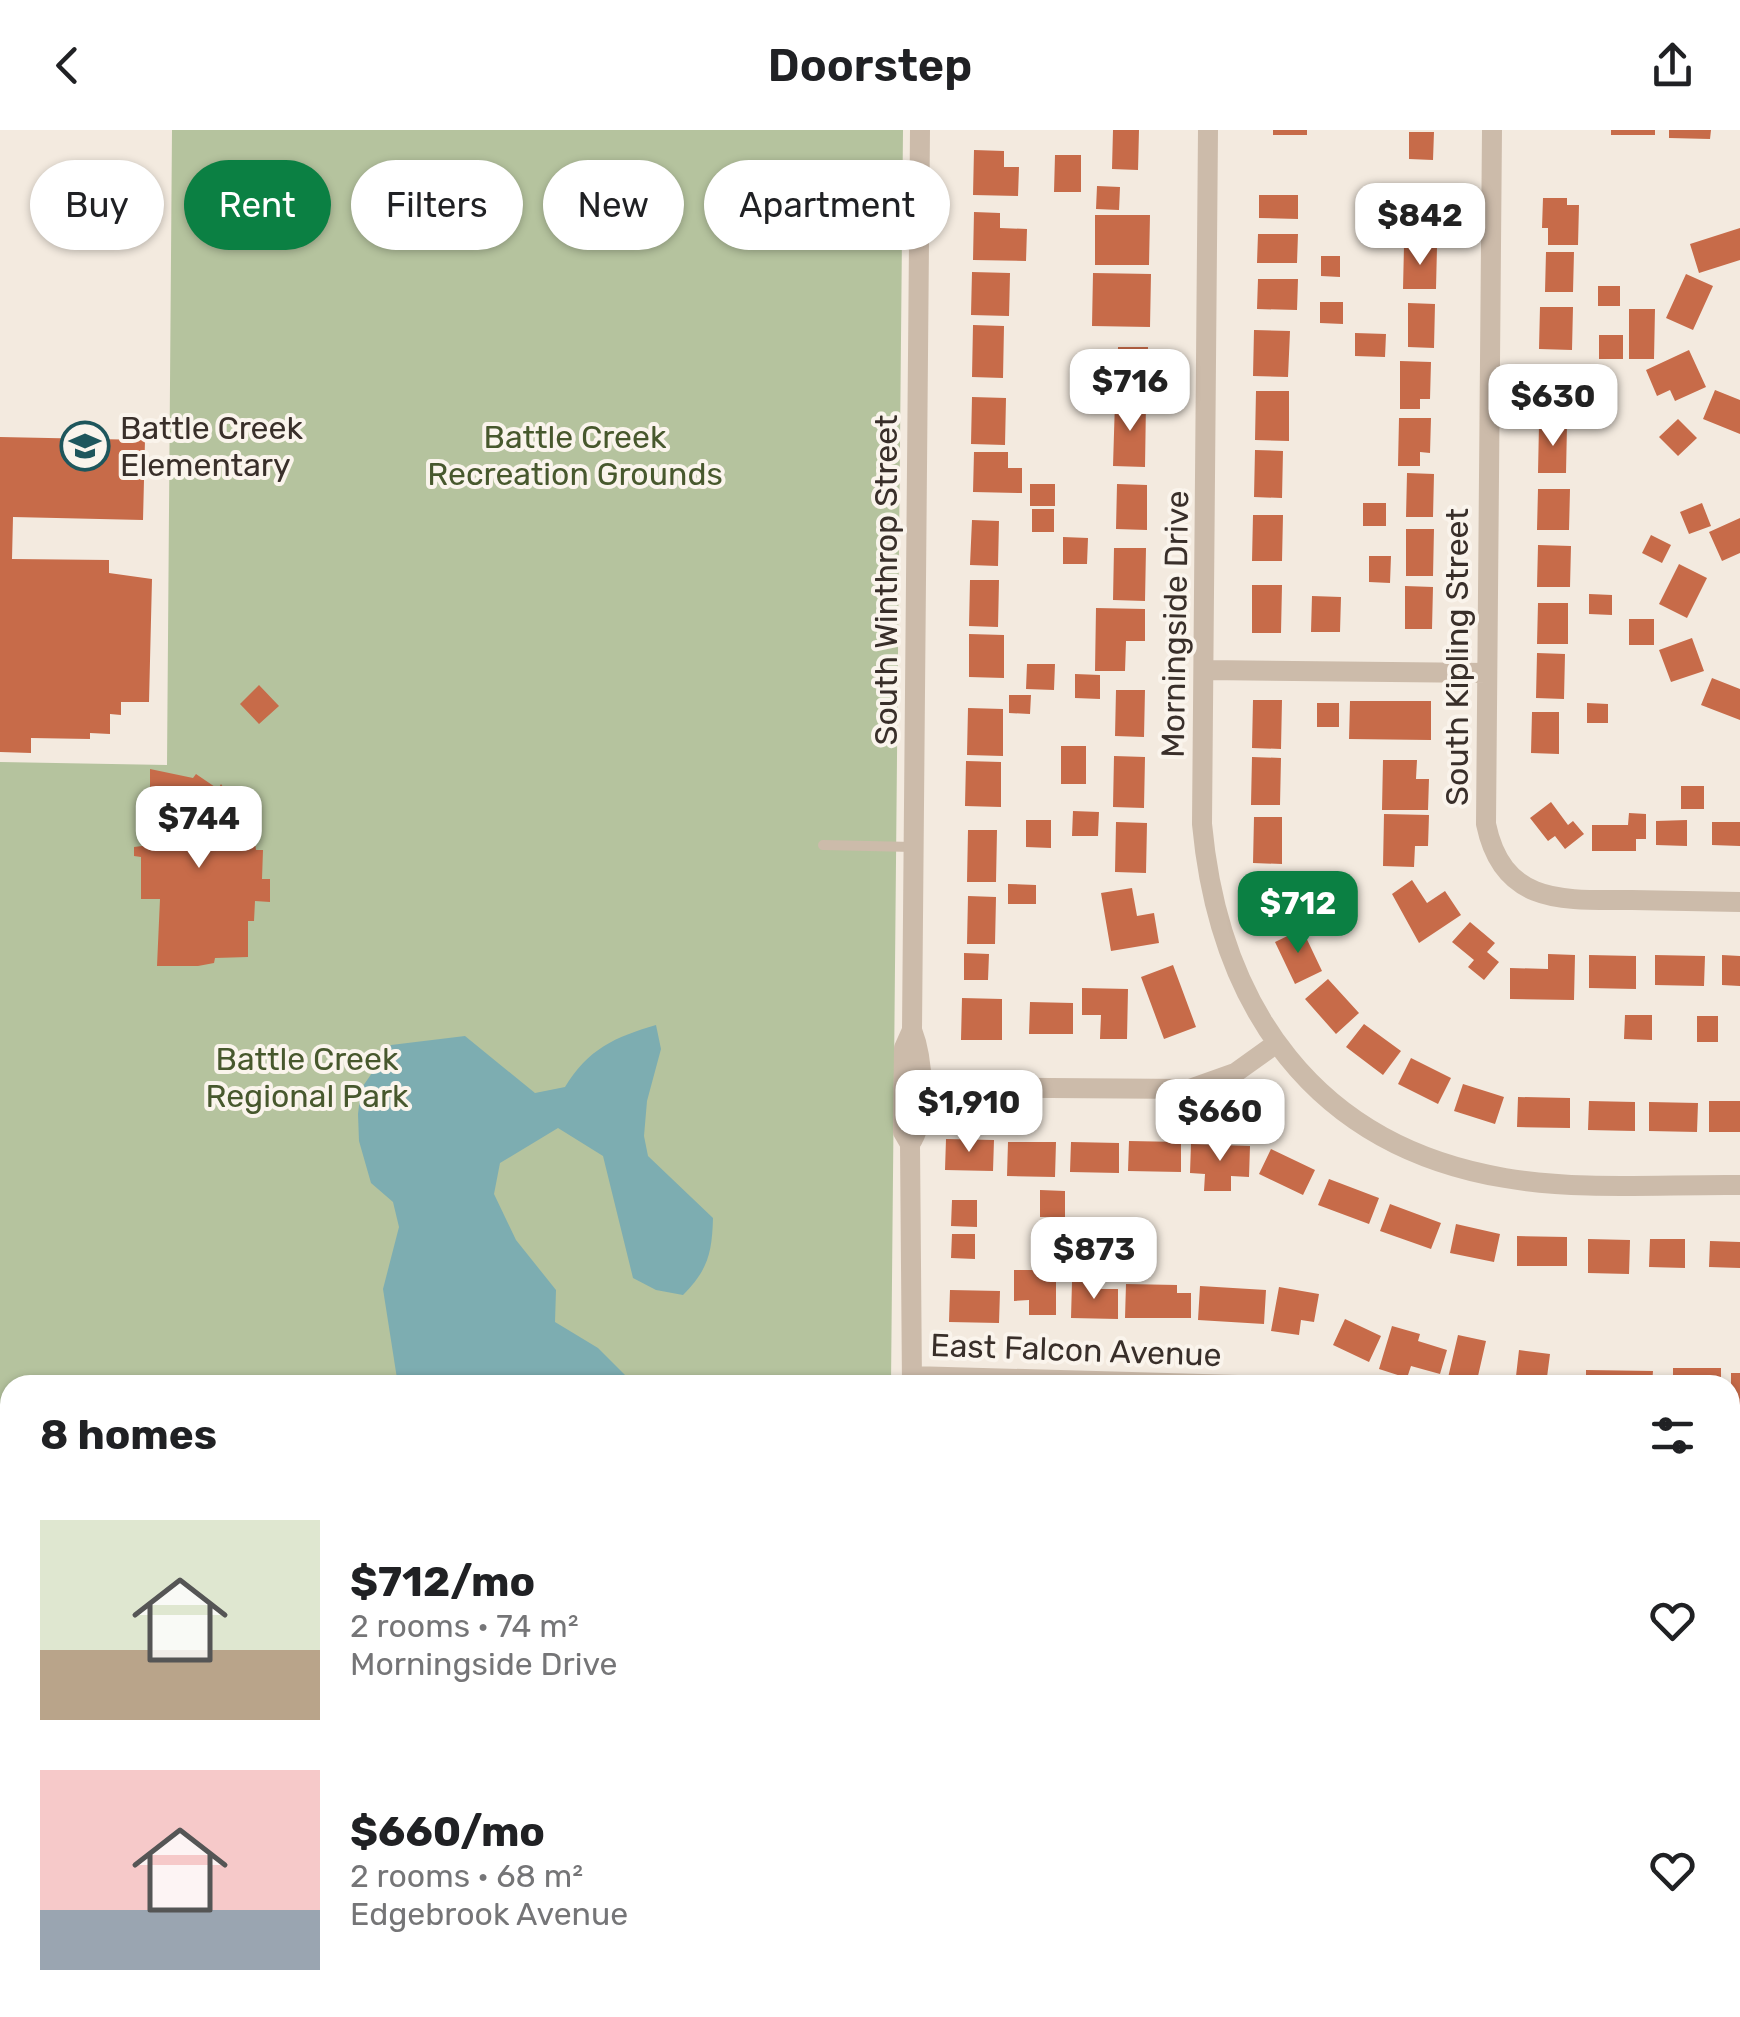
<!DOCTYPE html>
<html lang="en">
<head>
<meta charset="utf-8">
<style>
	:root { --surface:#fff; --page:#f6f6f6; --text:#202124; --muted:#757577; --accent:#0b8043 }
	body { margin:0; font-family:Rubik,sans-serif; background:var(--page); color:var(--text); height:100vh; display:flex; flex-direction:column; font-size:38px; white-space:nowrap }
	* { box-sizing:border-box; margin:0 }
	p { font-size:32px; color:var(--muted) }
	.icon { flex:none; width:55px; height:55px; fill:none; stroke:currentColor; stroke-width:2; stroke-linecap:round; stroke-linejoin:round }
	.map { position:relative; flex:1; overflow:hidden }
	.side { position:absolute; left:0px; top:1245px; width:1740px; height:642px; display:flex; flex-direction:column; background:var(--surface); border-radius:30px 30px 0 0; box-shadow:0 2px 8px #0004 }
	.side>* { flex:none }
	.banner { position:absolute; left:30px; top:30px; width:1000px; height:90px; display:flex; gap:20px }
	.price { position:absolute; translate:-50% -85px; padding:0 22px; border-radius:20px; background:#fff; color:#222; font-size:32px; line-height:65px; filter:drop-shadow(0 2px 5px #0008) }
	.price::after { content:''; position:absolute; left:50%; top:60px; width:30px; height:22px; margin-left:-15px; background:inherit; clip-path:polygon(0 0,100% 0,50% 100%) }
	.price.active { background:var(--accent); color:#fff }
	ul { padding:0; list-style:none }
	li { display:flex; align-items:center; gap:30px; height:250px; padding:0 40px }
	li span { display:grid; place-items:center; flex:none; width:280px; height:200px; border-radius:0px; color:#555 }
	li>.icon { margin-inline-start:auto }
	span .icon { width:120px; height:120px; fill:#fffc; stroke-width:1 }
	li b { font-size:42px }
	h2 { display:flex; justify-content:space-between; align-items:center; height:120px; padding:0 40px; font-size:42px }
	.chip { padding:0 35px; border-radius:45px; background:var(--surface); box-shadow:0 2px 8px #0004; font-size:35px; line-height:90px }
	.chip.active { background:var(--accent); color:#fff }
	header { display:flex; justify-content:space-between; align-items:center; height:130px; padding:0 40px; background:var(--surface); font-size:45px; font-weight:600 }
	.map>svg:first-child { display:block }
	.green { fill:#b5c39e }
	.water { fill:#7dadb1 }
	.building { fill:#c76b49 }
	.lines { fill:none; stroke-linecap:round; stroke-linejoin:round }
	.service { stroke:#cba; stroke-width:10 }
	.minor { stroke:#cba; stroke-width:20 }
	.labels { text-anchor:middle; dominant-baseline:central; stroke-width:8; stroke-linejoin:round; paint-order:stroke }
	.poi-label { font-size:32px; fill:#392f2a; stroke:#faf4ec; text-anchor:start }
	.park-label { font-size:32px; fill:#47582d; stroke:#faf4ec }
	.street-label { font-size:32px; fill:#392f2a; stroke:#faf4ec }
</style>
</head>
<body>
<header><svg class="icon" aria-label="back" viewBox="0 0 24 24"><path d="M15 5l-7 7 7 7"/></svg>Doorstep<svg class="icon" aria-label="share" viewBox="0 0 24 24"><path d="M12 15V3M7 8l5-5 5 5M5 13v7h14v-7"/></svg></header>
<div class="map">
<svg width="1740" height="1887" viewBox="0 0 1740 1887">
	<rect width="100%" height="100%" fill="#f3eadf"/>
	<path class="green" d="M172 0H903L891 1255H10V1878H885V1887H0V632L167 635Z"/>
	<path class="water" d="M656 895 661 919 647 971 644 1006 648 1026 713 1088C712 1123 708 1140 683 1165L656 1160 633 1148 603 1026 558 998 500 1033 494 1064 516 1110 556 1160 555 1192 598 1218 635 1255H398L383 1159 399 1097 393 1072 371 1053 359 1011 358 984 361 959 391 915 465 906 535 963 565 957C588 919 615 907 656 895Z"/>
	<path class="building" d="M1113 0H1139L1138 40 1112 39Z
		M1273 0H1307V5H1273Z
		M1611 0H1655V5H1611Z
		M1669 0H1711L1710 9 1669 8Z
		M1409 2H1434L1433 30 1409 29Z
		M974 20 1004 21V37H1019L1018 66 973 65Z
		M1055 25H1081V62H1054Z
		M1097 56 1120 57 1119 80 1096 79Z
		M1395 60 1436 61V104L1409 103V87H1395Z
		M1259 65H1298V89L1259 88Z
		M1543 68H1567V75H1579L1578 115H1548V98H1542Z
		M974 82 1000 83V98L1027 99 1026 131 973 130Z
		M1095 85H1150L1149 135H1095Z
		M1740 98V130L1699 143 1690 114Z
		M1258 104H1298L1297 133H1257Z
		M1404 116 1437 117 1436 159H1403Z
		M1546 122H1574L1573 162H1545Z
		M1321 126H1340V147L1321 146Z
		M972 142 1010 143 1009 186 971 185Z
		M1093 143 1151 144 1150 197 1092 196Z
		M1686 144 1713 156 1693 200 1666 188Z
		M1258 149H1298L1297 180 1257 179Z
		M1598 156H1620V176H1598Z
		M1320 172H1343V194L1320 193Z
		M1408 173 1435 174 1434 218 1408 217Z
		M1540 177H1573L1572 220 1539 219Z
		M1629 179H1655L1654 229H1629Z
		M973 195 1004 196 1003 248 972 247Z
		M1254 200 1290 201 1288 247 1253 246Z
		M1355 203 1386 204 1385 227 1355 226Z
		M1599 205H1623V229H1599Z
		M1118 217H1148L1147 264 1117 263Z
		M1689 220 1706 257 1675 271 1670 260 1657 266 1646 240Z
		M1400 231 1431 232 1430 269H1420V279H1400Z
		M1539 234 1569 235V273H1539Z
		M1715 260 1740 270V304L1703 289Z
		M1256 261H1289V311L1255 310Z
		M972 267 1006 268 1005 315 971 314Z
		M1115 271 1146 272 1145 337 1113 336Z
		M1399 288H1431L1430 323 1420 322V336H1398Z
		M1678 289 1697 308 1678 326 1659 307Z
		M1539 295H1567L1566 343H1538Z
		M0 307 145 310 143 390 13 387 12 429 109 430V443L152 449 149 572H121V585L110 584V604L90 603V609L31 608V623L0 622Z
		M1255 320 1283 321 1282 368 1254 367Z
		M974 322H1008V338H1022V363L973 362Z
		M1407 343 1434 344 1433 387H1406Z
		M1030 354H1055V376H1030Z
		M1117 354 1147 355V400L1116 399Z
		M1538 359H1570L1569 400H1537Z
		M1363 373H1386V396H1363Z
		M1702 373 1711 396 1689 404 1680 382Z
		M1032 379H1054V402H1032Z
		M1253 385H1283L1282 431H1252Z
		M1740 388V423L1722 431 1709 402Z
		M972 390 999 391 998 436 970 435Z
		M1406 399H1434L1433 446H1406Z
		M1651 405 1671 415 1662 433 1642 423Z
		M1063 407 1088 408 1087 434H1063Z
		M1538 415 1571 416 1570 457H1537Z
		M1114 418H1146L1145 471 1113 470Z
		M1369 426H1391L1390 453 1369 452Z
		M1679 434 1707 448 1687 488 1659 474Z
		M970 450H999L998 497 969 496Z
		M1252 455H1282L1281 503H1252Z
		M1405 456 1433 457 1432 499H1405Z
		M1589 464 1612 465V485L1589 484Z
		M1312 466 1341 467 1340 502H1311Z
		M1538 473H1568V514H1537Z
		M1096 478 1145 479V511H1126L1125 541H1095Z
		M1629 489H1654V515H1629Z
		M969 504 1004 505V548L969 547Z
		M1692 508 1704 541 1671 552 1659 520Z
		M1537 523 1565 524 1564 569 1536 568Z
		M1027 534H1055L1054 560 1026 559Z
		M1075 544 1100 545V569L1075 568Z
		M1712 548 1740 559V590L1701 575Z
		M259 555 279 576 259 594 240 574Z
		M1116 560H1145L1144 607 1115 606Z
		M1009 565H1031L1030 584 1009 583Z
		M1253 570H1282L1281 619 1252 618Z
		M1350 571H1431V610L1349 609Z
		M1317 573H1339V597H1317Z
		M1587 573 1608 574V593H1587Z
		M968 578 1003 579V626L967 625Z
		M1532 582H1559V624L1531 623Z
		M1061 616H1086V654H1061Z
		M1114 626 1145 627 1144 678 1113 677Z
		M1252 627 1281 628 1280 675H1251Z
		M1383 630H1417L1416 649H1429L1428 680H1382Z
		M966 631 1001 632V677L965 676Z
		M150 639 193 648 196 644 218 659 221 654 253 699 256 720H263L262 749H270V772L255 771 254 791H248V827L215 828 214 833 198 836H157L160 769H141V727L134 726V717L142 716V679L150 678Z
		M1681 656H1704V679H1681Z
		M1551 672 1568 695 1573 691 1584 704 1565 719 1555 706 1548 711 1530 688Z
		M1073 681 1099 682 1098 706H1072Z
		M1629 683 1646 684V709H1636V721H1592V695H1628Z
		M1384 684 1429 685 1428 716H1415L1414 737 1383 736Z
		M1254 687H1282V734L1253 733Z
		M1026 690H1051V718L1026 717Z
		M1687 690V716L1656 715V691Z
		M1116 692 1147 693 1146 743 1115 742Z
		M1712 692H1740V716L1712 715Z
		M968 700H997L996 752H967Z
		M1285 744 1297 788 1267 796 1255 751Z
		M1412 750 1427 773 1445 761 1461 785 1419 813 1392 764Z
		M1008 754 1036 755V774H1008Z
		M1132 758 1137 786 1154 783 1159 813 1111 821 1101 763Z
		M968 766 996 767 995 814H967Z
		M1470 792 1495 813 1487 822 1499 832 1484 850 1468 837 1474 830 1452 812Z
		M1302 799 1322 841 1295 854 1275 812Z
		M964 823 989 824 988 850H964Z
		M1548 824 1575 825 1574 870 1510 869V838L1548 839Z
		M1589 825 1636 826V859L1589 858Z
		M1655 825 1705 826 1704 856 1655 855Z
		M1722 825 1740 826V856L1722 855Z
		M1173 835 1196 897 1164 909 1141 847Z
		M1328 849 1359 883 1336 904 1305 869Z
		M1082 858 1128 859 1127 909H1100L1101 885H1082Z
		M962 868 1002 869V910H961Z
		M1030 872 1073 873V904H1029Z
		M1625 885H1652V910L1624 909Z
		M1697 886H1718V912H1697Z
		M1364 894 1401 921 1383 945 1346 917Z
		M1411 928 1451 948 1438 974 1398 954Z
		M1463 954 1504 967 1495 994 1454 981Z
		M1518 967 1570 968V998L1517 997Z
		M1589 971 1635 972V1001L1588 1000Z
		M1709 971H1740V1002H1709Z
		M1649 972 1698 973 1697 1002 1649 1001Z
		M946 1009 994 1010 993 1041 945 1040Z
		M1129 1011 1181 1012V1042L1128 1041Z
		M1008 1012H1056L1055 1047 1007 1046Z
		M1071 1012 1119 1013V1043L1070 1042Z
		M1191 1014 1250 1016 1249 1047 1231 1046V1061H1204L1205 1044 1190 1043Z
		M1271 1019 1315 1040 1303 1065 1259 1044Z
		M1329 1049 1379 1068 1369 1094 1318 1075Z
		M1040 1060 1065 1061V1087H1040Z
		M952 1070H977V1097L951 1096Z
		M1390 1074 1441 1093 1431 1119 1380 1101Z
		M1456 1094 1500 1104 1494 1132 1450 1123Z
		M952 1104H975V1129L951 1128Z
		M1517 1106 1567 1107V1136H1517Z
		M1588 1109 1630 1110 1629 1144 1588 1143Z
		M1650 1109H1685V1138L1649 1137Z
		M1710 1111 1740 1112V1138L1709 1137Z
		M1014 1140H1056V1185H1029V1170L1014 1171Z
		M1072 1152H1100V1159H1118V1189L1071 1188Z
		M1126 1154 1177 1155V1163H1191V1188H1125Z
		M1200 1156 1266 1160 1264 1194 1198 1190Z
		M1279 1157 1319 1164 1314 1192 1301 1190 1299 1205 1271 1201Z
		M950 1160 1000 1161 999 1193 949 1192Z
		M1345 1189 1381 1206 1369 1232 1333 1215Z
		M1392 1196 1420 1204 1418 1211 1447 1220 1440 1244 1411 1236 1407 1248 1379 1239Z
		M1458 1205 1486 1211 1478 1246 1499 1250 1498 1255 1447 1252Z
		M1519 1220 1550 1224 1546 1255H1515Z
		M1673 1238H1721V1255H1673Z
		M1586 1240 1653 1241 1652 1255H1586Z
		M1731 1243H1740V1288H1731Z
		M1730 1388H1740V1423L1730 1422Z
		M1730 1542H1740V1575H1730Z
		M1730 1670H1740V1703L1730 1702Z
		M1730 1822H1740V1855H1730Z"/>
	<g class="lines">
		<path class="service" d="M823 715 913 717"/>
		<path class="minor" d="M1208 0 1202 694C1219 877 1314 1016 1505 1048 1581 1061 1663 1054 1740 1055
			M1492 0 1486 694C1503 776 1564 770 1632 770 1668 771 1704 771 1740 772
			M1205 540 1487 543
			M903 957 1190 959 1235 943 1274 915
			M910 1014C928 989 923 928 912 900
			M912 1246 1238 1255
			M912 1255 910 1014 903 1002 904 918 912 900 920 0
			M1730 1339H1740
			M1730 1622H1740
			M1415 1878 1442 1887
			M903 1887V1878"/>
	</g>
	<defs>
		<g id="school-ring" transform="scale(2.5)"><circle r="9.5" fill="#faf4ec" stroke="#1e565c" stroke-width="1.5"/><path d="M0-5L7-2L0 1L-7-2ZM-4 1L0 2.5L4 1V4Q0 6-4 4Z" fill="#1e565c"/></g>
	</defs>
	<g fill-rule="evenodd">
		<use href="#school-ring" x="85" y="316"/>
	</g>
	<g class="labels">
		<g class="poi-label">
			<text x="120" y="298">Battle Creek<tspan x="120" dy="37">Elementary</tspan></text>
		</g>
		<g class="park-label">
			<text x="575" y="307">Battle Creek<tspan x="575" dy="37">Recreation Grounds</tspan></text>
			<text x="307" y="929">Battle Creek<tspan x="307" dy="37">Regional Park</tspan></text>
		</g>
		<g class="street-label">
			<text transform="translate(886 450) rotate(-90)">South Winthrop Street</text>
			<text transform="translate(1175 494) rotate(-89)">Morningside Drive</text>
			<text transform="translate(1457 527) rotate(-90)">South Kipling Street</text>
			<text transform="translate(1076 1220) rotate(2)">East Falcon Avenue</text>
		</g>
	</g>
</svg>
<b class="price" style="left:1420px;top:138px">$842</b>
<b class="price" style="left:1130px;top:304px">$716</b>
<b class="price" style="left:1553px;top:319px">$630</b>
<b class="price" style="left:199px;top:741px">$744</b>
<b class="price active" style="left:1298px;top:826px">$712</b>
<b class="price" style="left:969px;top:1025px">$1,910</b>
<b class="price" style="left:1220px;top:1034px">$660</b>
<b class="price" style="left:1094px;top:1172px">$873</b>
<div class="banner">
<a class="chip">Buy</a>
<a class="chip active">Rent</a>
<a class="chip">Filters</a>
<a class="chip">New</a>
<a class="chip">Apartment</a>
</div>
<section class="side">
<h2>8 homes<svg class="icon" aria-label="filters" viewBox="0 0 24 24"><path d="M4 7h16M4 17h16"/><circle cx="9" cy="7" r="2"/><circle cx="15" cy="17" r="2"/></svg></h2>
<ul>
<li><span style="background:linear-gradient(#dfe7d0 65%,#b9a48a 0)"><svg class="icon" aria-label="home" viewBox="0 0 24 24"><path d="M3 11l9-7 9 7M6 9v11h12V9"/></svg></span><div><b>$712/mo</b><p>2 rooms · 74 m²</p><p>Morningside Drive</p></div><svg class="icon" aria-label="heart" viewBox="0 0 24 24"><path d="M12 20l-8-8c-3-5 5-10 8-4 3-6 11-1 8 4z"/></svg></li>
<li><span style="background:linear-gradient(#f6c9c9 70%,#9aa5b1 0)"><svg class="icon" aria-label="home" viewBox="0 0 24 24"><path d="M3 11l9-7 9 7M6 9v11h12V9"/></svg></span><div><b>$660/mo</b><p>2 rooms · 68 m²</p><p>Edgebrook Avenue</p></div><svg class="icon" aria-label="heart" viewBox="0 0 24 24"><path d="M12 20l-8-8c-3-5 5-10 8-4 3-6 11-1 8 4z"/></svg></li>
</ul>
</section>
</div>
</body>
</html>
